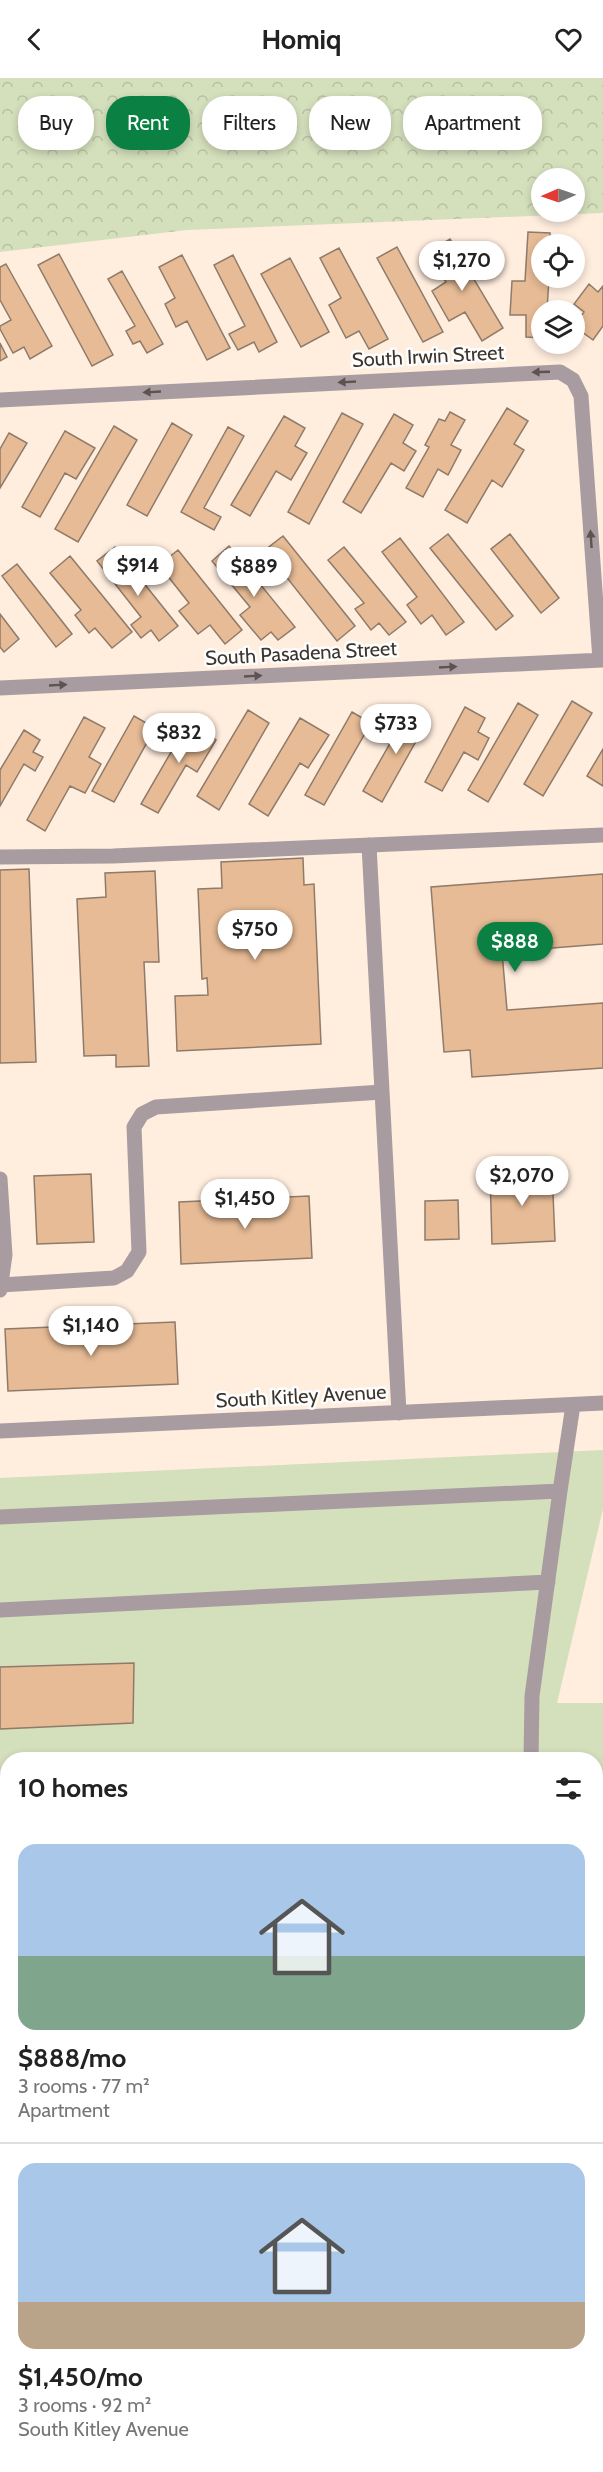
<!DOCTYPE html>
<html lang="en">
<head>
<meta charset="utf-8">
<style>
	:root { --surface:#fff; --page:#f2f2f2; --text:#222; --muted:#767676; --line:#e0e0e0; --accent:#0b8043 }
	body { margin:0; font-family:Cabin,sans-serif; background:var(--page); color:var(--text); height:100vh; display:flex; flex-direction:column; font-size:22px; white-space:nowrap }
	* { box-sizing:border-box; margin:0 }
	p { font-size:20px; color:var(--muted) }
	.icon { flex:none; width:33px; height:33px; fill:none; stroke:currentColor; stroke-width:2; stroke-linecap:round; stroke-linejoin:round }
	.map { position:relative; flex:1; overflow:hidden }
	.panel { position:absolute; left:0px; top:1674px; width:603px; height:720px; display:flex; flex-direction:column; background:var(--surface); border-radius:24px 24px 0 0; box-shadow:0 3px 9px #0003 }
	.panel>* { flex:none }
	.top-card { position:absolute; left:18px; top:18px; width:567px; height:54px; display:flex; gap:12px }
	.needle { width:39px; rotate:268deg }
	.buttons { position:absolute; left:531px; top:90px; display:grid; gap:12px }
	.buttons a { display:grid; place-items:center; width:54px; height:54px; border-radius:50%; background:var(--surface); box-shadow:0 3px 9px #0003; font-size:30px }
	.price { position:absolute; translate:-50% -51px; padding:0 14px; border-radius:21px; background:#fff; color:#222; font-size:20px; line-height:39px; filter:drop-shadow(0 2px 3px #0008) }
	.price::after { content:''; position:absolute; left:50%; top:36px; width:18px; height:14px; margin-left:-9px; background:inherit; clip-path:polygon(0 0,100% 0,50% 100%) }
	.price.selected { background:var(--accent); color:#fff }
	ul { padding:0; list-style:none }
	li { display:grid; align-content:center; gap:12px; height:318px; padding:0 18px }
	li+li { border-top:2px solid var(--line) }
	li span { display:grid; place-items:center; height:186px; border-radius:18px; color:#555 }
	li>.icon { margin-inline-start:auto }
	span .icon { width:108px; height:108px; fill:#fffc; stroke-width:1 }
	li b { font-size:26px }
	h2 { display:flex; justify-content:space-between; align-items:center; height:72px; padding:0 18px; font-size:26px }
	.tag { padding:0 21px; border-radius:24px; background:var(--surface); box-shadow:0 3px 9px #0003; font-size:21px; line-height:54px }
	.tag.selected { background:var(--accent); color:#fff }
	header { display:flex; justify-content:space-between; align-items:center; height:78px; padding:0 18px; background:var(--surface); font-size:27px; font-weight:700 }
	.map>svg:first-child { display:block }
	.forest { fill:url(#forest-crowns); fill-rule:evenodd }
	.pitch { fill:#d4dfbc }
	.water { fill:url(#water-rules) }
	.building { fill:#e6bb95; stroke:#8f7b6a; stroke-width:1.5 }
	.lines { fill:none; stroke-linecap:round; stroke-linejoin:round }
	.service { stroke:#a89ca1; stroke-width:15 }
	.minor { stroke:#a89ca1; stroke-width:15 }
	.tertiary { stroke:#a89ca1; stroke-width:15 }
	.oneway { fill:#5d5450 }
	.labels { text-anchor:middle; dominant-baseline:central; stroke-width:5; stroke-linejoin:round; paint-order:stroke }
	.street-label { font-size:20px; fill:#3d352d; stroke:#fdfefd }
</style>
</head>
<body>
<header><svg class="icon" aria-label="back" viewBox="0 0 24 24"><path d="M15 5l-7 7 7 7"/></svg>Homiq<svg class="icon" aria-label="heart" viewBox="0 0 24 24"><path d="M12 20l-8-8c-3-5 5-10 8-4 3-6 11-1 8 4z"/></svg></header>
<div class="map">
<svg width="603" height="2394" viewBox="0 0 603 2394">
	<defs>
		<pattern id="forest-crowns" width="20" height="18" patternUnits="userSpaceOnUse" patternTransform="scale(1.5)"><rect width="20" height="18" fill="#d4dfbc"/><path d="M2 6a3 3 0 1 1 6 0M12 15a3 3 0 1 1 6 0" fill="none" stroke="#b7c0a2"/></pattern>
		<pattern id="water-rules" width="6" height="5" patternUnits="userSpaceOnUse" patternTransform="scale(1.5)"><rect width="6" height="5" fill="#8ebbdf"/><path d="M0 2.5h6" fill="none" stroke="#7599b5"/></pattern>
	</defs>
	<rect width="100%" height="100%" fill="#ffedde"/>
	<path class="forest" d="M0 0H603V135L187 152 0 174ZM542 100H574V134H542Z"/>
	<path class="pitch" d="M603 1372V1431L557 1625H603V2262L596 2259V1682H8V2307H0V1400Z"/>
	<path class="water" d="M596 2299 603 2305V2322L596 2359Z
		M433 2387V2386L590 2387 588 2394H433Z"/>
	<path class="building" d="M528 154 550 155V166H542V200H549L547 232H542V260L526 259V237H510L512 203H525Z
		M450 161 503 250 482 263 465 234 449 243 432 213 446 204 428 174Z
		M397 169 443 254 423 264 377 180Z
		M339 170 388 261 369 271 359 253 346 260 329 227 341 220 320 180Z
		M59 176 113 277 92 288 38 187Z
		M182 177 230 270 207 282 187 243 176 249 165 226 175 220 159 189Z
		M233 177 277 264 259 274 254 264 238 272 229 256 245 248 214 187Z
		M290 180 329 254 301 269 261 196Z
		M6 186 52 268 30 281 24 269 13 275 0 251V248L11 242 0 222V189Z
		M122 193 163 266 147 275 140 263 133 266 126 253 135 248 108 201Z
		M589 206 598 214 603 208V248L593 262 574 248 584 234 574 226Z
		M0 265 7 279 0 283Z
		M507 330 528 343 514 366 524 372 502 409 492 402 467 445 445 432Z
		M450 334 465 342 451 367 461 372 448 397 438 391 423 419 406 410 429 369 425 367 439 341 445 343Z
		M342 335 363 346 309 446 288 434Z
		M394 336 413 347 403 365 416 373 404 393 391 385 361 435 343 424Z
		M284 338 305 350 295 368 307 375 291 402 276 393 250 438 231 427Z
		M172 345 192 357 147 438 127 427Z
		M114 348 137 362 78 464 55 451Z
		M228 349 244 358 204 430 221 439 214 452 181 434Z
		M65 353 95 370 76 401 65 395 40 439 22 429Z
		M9 355 27 365 0 410V371Z
		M448 456 513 538 496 552 430 470Z
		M510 456 559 520 541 535 491 471Z
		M283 458 355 548 337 563 265 472Z
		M400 460 464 544 446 557 432 537 421 546 407 527 417 519 382 474Z
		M229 468 295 549 278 562 271 554 261 562 240 537 250 529 212 483Z
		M115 469 178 548 159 563 151 552 141 560 131 547 141 539 97 483Z
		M344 469 406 544 389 557 379 545 371 552 355 531 364 525 328 482Z
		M178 472 242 552 225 566 210 547 198 556 179 533 189 525 159 487Z
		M70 478 132 554 112 570 95 550 89 555 75 537 81 532 50 495Z
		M17 486 72 556 56 569 2 498Z
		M0 536 19 561 4 574 0 569Z
		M572 623 592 635 543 718 524 706Z
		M518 625 538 637 488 724 468 712Z
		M465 629 485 640 478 654 489 660 478 682 464 674 442 713 425 704Z
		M410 630 429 640 382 724 363 713Z
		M248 632 269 645 219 732 197 718Z
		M352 634 371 645 324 727 305 717Z
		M134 638 155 650 114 724 92 713Z
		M84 639 105 650 89 679 101 686 85 715 70 708 45 753 27 742Z
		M300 640 329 657 308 690 300 685 268 738 249 726Z
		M189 643 216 662 197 694 186 687 158 735 141 726Z
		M24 652 40 662 33 674 43 679 35 693 24 686 0 728V692Z
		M603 671V708L587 698Z
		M303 780 304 807 314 806 321 966 177 973 175 918 208 917 207 900 202 901 198 811 222 810 221 784Z
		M29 791 36 984 0 985V792Z
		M155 793 159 884H144L149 988 116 989V977L84 978 77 821 106 819 105 795Z
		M603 796V866L502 874 507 932 603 925V990L472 999 470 972 444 974 431 809Z
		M552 1092 555 1163 492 1166 490 1094Z
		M91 1096 94 1164 37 1166 34 1098Z
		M309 1118 312 1180 181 1186 179 1124Z
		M458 1122 459 1161 425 1162V1123Z
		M175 1244 178 1306 8 1313 5 1251Z
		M134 1585 133 1645 0 1651V1589Z
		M160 2386H315L316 2394H160Z"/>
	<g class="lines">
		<path class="service" d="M369 767 399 1335
			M0 779 113 778 603 757
			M0 1101 5 1177 0 1212
			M1 1207 114 1200 127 1193 139 1174 134 1049 142 1036 156 1029 382 1014
			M0 1439 560 1413 573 1327
			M0 1532 548 1504
			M531 1682 532 1618 560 1413
			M0 2188 8 2187
			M596 2229 603 2230
			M374 2386 376 2394
			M71 2394 74 2386"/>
		<path class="minor" d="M0 322 560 294 573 302 581 318 600 582
			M0 610 603 582"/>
		<path class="tertiary" d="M0 1353 603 1325"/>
	</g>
	<defs><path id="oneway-solid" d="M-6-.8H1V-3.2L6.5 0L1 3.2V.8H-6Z" transform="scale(1.5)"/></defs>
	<g class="oneway">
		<use href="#oneway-solid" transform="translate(541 294) rotate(178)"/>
		<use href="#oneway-solid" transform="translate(347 304) rotate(177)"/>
		<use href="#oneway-solid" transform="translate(152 314) rotate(177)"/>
		<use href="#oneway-solid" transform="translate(591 461) rotate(-94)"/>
		<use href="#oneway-solid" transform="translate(448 589) rotate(-3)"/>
		<use href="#oneway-solid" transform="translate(253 598) rotate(-3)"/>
		<use href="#oneway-solid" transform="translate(58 607) rotate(-3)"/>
	</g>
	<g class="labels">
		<g class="street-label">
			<text transform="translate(428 278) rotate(-3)">South Irwin Street</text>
			<text transform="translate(301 575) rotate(-3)">South Pasadena Street</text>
			<text transform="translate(301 1318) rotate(-3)">South Kitley Avenue</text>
		</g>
	</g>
</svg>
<div class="buttons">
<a><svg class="needle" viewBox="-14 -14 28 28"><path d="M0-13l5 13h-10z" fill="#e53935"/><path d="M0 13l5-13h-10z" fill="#767676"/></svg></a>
<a><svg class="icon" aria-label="locate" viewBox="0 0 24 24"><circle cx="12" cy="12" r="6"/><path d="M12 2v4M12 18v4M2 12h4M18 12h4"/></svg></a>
<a><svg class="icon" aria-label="layers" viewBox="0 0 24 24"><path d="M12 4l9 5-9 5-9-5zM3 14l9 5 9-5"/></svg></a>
</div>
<b class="price" style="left:462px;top:214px">$1,270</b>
<b class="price" style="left:138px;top:519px">$914</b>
<b class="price" style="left:254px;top:520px">$889</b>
<b class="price" style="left:396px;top:677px">$733</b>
<b class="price" style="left:179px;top:686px">$832</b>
<b class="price" style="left:255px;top:883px">$750</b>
<b class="price selected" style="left:515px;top:895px">$888</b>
<b class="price" style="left:522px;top:1129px">$2,070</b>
<b class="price" style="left:245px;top:1152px">$1,450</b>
<b class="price" style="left:91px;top:1279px">$1,140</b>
<div class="top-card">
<a class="tag">Buy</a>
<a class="tag selected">Rent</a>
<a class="tag">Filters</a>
<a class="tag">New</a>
<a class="tag">Apartment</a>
</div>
<section class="panel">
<h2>10 homes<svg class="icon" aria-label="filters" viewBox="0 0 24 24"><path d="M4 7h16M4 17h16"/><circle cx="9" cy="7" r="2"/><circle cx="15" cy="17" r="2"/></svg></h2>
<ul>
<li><span style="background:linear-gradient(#a9c7e8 60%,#7fa58c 0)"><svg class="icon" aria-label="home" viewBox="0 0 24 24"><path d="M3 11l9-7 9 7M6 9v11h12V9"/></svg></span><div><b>$888/mo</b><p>3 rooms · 77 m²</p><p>Apartment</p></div></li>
<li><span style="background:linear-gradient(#a9c7e8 75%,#b9a48a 0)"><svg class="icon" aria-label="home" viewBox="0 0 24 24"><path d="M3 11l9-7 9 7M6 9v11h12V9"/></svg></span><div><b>$1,450/mo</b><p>3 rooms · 92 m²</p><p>South Kitley Avenue</p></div></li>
</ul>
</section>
</div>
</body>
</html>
